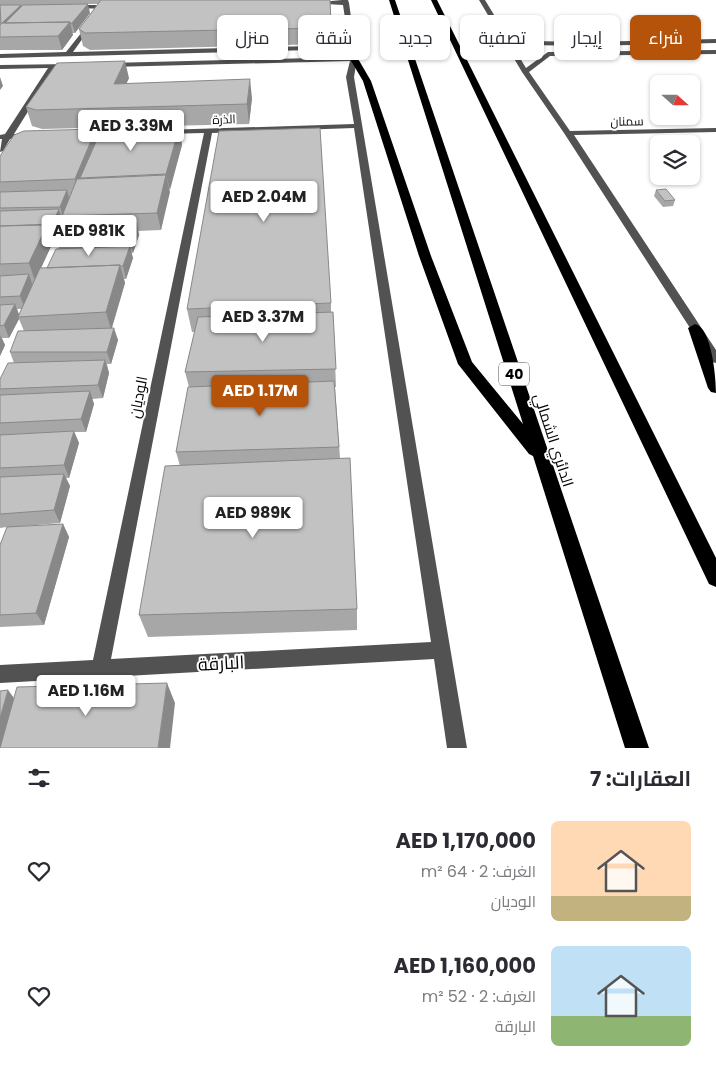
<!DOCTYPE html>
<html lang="ar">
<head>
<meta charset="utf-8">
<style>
	:root { --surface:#fff; --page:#f7f7f7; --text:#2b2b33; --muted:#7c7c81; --accent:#b45309 }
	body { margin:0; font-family:Poppins,Cairo,sans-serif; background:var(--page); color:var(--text); direction:rtl; height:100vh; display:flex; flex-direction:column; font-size:19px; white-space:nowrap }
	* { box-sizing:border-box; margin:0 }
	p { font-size:16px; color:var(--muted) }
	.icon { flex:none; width:28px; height:28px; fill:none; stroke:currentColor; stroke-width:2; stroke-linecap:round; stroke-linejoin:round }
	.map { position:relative; height:748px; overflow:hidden; direction:ltr }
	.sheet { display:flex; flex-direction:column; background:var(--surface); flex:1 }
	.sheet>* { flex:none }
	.guide { position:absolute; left:15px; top:15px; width:686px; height:45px; direction:rtl; display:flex; gap:10px }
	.needle { width:32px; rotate:111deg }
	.tools { position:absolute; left:650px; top:75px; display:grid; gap:10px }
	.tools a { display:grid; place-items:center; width:50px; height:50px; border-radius:8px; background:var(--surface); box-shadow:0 1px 4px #0004; font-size:25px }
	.price { position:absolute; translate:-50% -42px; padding:0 11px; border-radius:5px; background:#fff; color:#222; font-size:16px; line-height:32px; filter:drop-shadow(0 1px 2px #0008) }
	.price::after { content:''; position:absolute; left:50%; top:30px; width:15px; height:11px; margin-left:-8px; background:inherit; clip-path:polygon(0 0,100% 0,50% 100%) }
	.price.on { background:var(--accent); color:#fff }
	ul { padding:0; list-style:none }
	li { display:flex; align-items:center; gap:15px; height:125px; padding:0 25px }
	li span { display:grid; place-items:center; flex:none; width:140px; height:100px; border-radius:8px; color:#555 }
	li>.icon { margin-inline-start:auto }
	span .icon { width:60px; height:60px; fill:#fffc; stroke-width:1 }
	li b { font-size:21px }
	h2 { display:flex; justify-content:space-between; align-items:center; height:60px; padding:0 25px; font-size:21px }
	.tag { padding:0 18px; border-radius:8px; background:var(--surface); box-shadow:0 1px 4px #0004; font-size:18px; line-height:45px }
	.tag.on { background:var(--accent); color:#fff }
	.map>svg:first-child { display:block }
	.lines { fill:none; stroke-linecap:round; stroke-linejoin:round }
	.minor { fill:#525252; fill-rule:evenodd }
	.highway { fill:#000; fill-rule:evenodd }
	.wall { fill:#a7a7a7; fill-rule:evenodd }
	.shaded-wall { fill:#888 }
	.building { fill:#c2c2c2; stroke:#888 }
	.labels { text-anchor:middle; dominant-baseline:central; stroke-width:4; stroke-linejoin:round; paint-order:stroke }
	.far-street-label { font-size:12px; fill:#000; stroke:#fff }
	.shield { fill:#fff; stroke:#4c4c4c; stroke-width:1 }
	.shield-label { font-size:14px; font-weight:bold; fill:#000 }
	.street-label { font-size:15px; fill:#000; stroke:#fff }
	.near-street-label { font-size:18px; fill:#000; stroke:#fff }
</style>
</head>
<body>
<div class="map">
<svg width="716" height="748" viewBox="0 0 716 748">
	<rect width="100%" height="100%" fill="#fff"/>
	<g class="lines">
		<path class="minor" d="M342 0H348L349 3 357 59 354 77 467 748H447L434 659 0 683V665L93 660 204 133 163 134 159 132 163 130 354 124 346 77 350 61 110 67 107 65 110 63 350 57 349 49 0 58V54L66 52 90 22 93 24 73 52 349 45 343 5 309 3ZM354 128 431 642 111 659 212 133Z
			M479 0H485L502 28 529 41 587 42 716 39V43L587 46 528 45 506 35 526 68 548 52 716 50V54L550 56 529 72 570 131 716 128V132L574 135 716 350V363L712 362 564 133 522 72Z
			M72 5H112L115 7 112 9 70 8Z
			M70 64 73 66 72 67 55 68 14 134H28L32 136 31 138 10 139 3 151 0 152 2 139H0V135L5 134 48 68 0 69V65Z"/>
		<path class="highway" d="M389 0H395L649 748H625L533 456 529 454 458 364 419 256 363 81 350 59 357 57 371 81 431 256 472 362 523 424Z
			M431 0H437L716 558V587L709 584Z
			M695 324C712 328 716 378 716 393L711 392 708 388 688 328Z"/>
	</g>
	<path class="wall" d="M0 0H330L332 41 323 44 90 50 83 46 79 29 98 4H72L90 13 75 33H72L73 35 62 50H0Z
		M129 78 126 84 252 98 249 124 42 129 32 126 26 107Z
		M96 129 98 136 179 129 182 145 169 190 161 230 138 231 139 235 133 253H131L133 258 126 279H124L125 283 112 328 118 340 111 364H107L109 373 103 398 92 399 94 404 86 432H74L79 443 69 478H66L70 486 60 523 13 527 63 524 69 537 44 625 0 627V545L7 527 0 528V379L14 363 10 352 24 331 19 319 9 338H2L5 345 0 356V156ZM62 218 65 227 57 244 59 248 47 268H41L53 242 51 236H56L62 221ZM17 309H22L19 315Z
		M656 190 675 200 673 206 663 207 654 196Z
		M331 303V312H333L336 387H335L340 458 357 609V630L148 637 139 615 180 466 176 452 189 387 185 372 195 332H192L187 309Z"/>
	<path class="shaded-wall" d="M88 4 90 13 75 33 72 23Z
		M21 5 23 13 3 24H1Z
		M70 22 73 35 62 50 58 36Z
		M331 24 332 41 323 44 322 28Z
		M125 61 129 78 118 102 114 84Z
		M0 77 3 86 0 90Z
		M250 79 252 98 249 124 247 104Z
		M96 129 100 145 80 178 83 188 80 196 75 179Z
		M179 129 182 145 170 190 166 174Z
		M166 175 170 192 161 230 157 213Z
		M67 190 70 202 63 216 60 207Z
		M59 209 62 221 56 236 52 224Z
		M137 223 139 235 133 253 130 241Z
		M47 225 53 242 35 281 29 263Z
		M130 246 133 258 126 279 123 266Z
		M120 265 125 283 111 330 106 312Z
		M29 274 33 287 25 308 20 296Z
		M15 304 20 317H18L19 319 9 338 4 325Z
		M114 328 118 340 111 364 107 352Z
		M0 335 5 345 0 356Z
		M105 360 109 373 103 398 98 385Z
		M90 391 94 404 86 432 81 419Z
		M74 431 79 443 69 478 64 465Z
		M64 474 70 486 60 523 54 510Z
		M63 524 69 537 44 625 36 613Z
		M167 683 175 703 170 748H158Z
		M8 690 23 710 0 748V718Z"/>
	<path class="building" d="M101 0H330L331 24 322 28 85 33 79 29Z
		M88 4 72 23 70 24V22L5 23 23 5Z
		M0 5H21L1 24Z
		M70 22 58 36 0 37V25L2 23Z
		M125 61 114 84 250 79 247 104 36 110 26 107 57 63Z
		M171 126 179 129 166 174 80 178 102 128Z
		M320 128 331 303 187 309 219 131Z
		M96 129 75 179 0 182V156L14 135 24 131Z
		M166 175 157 213 62 216 77 179Z
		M666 189 675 200 665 201 656 190Z
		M67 190 60 207 0 208V192Z
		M59 209 52 224 0 226V211Z
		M137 223 130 241 57 244 66 225Z
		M47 225 29 263 0 264V226Z
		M130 246 123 266H121L120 265 47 268 56 249Z
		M120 265 106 312 18 317 40 268Z
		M29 274 20 296 0 297V276Z
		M15 304 4 325 0 326V305Z
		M333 312 336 369 185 372 198 317Z
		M114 328 107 352H10L18 331Z
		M105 360 98 385 0 389V379L8 363Z
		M334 381 339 447 176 452 188 387Z
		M90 391 81 419 0 423V395Z
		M74 431 64 465 0 468V435Z
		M350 458 357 609 139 615 165 466Z
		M64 474 54 510 0 514V477Z
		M63 524 36 613 0 615V545L7 527Z
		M167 683 158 748H0L17 687Z
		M8 690 0 718V691Z"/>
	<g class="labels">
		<g class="far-street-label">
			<text transform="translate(224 119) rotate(-2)">الذرة</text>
			<text transform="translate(627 121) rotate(-1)">سمنان</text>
		</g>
		<rect class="shield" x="499" y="362.5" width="30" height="23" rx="4"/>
		<g class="shield-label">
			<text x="514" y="374">40</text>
		</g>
		<g class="street-label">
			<text transform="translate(138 397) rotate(-79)">الوديان</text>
			<text transform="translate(554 440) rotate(72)">الدائري الشمالي</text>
		</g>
		<g class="near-street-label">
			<text transform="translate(221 663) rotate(-3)">البارقة</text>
		</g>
	</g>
</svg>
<div class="tools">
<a><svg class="needle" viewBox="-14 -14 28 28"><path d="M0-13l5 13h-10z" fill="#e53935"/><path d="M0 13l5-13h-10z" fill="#7c7c81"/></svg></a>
<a><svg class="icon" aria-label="layers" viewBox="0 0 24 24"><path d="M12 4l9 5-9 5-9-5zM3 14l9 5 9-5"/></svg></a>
</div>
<b class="price" style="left:131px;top:152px">AED 3.39M</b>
<b class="price" style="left:264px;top:223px">AED 2.04M</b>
<b class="price" style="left:89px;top:257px">AED 981K</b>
<b class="price" style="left:263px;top:343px">AED 3.37M</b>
<b class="price on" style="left:260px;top:417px">AED 1.17M</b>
<b class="price" style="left:253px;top:539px">AED 989K</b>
<b class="price" style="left:86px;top:717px">AED 1.16M</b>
<div class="guide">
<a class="tag on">شراء</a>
<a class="tag">إيجار</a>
<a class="tag">تصفية</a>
<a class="tag">جديد</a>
<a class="tag">شقة</a>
<a class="tag">منزل</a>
</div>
</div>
<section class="sheet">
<h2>العقارات: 7<svg class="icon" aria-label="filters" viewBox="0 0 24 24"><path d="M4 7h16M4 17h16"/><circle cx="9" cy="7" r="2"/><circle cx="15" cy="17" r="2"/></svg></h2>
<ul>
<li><span style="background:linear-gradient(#ffd9b3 75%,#c2b280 0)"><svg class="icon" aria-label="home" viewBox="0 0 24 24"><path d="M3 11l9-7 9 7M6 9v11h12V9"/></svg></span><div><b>AED 1,170,000</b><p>الغرف: 2 · 64 m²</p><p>الوديان</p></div><svg class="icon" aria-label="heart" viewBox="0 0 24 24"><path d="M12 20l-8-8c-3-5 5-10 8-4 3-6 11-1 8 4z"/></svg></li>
<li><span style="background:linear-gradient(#bfe0f5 70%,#8fb573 0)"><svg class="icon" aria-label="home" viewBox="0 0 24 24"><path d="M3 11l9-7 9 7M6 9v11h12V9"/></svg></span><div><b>AED 1,160,000</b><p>الغرف: 2 · 52 m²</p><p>البارقة</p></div><svg class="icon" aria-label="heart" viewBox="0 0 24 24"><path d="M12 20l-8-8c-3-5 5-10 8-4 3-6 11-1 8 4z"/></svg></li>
</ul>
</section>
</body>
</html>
